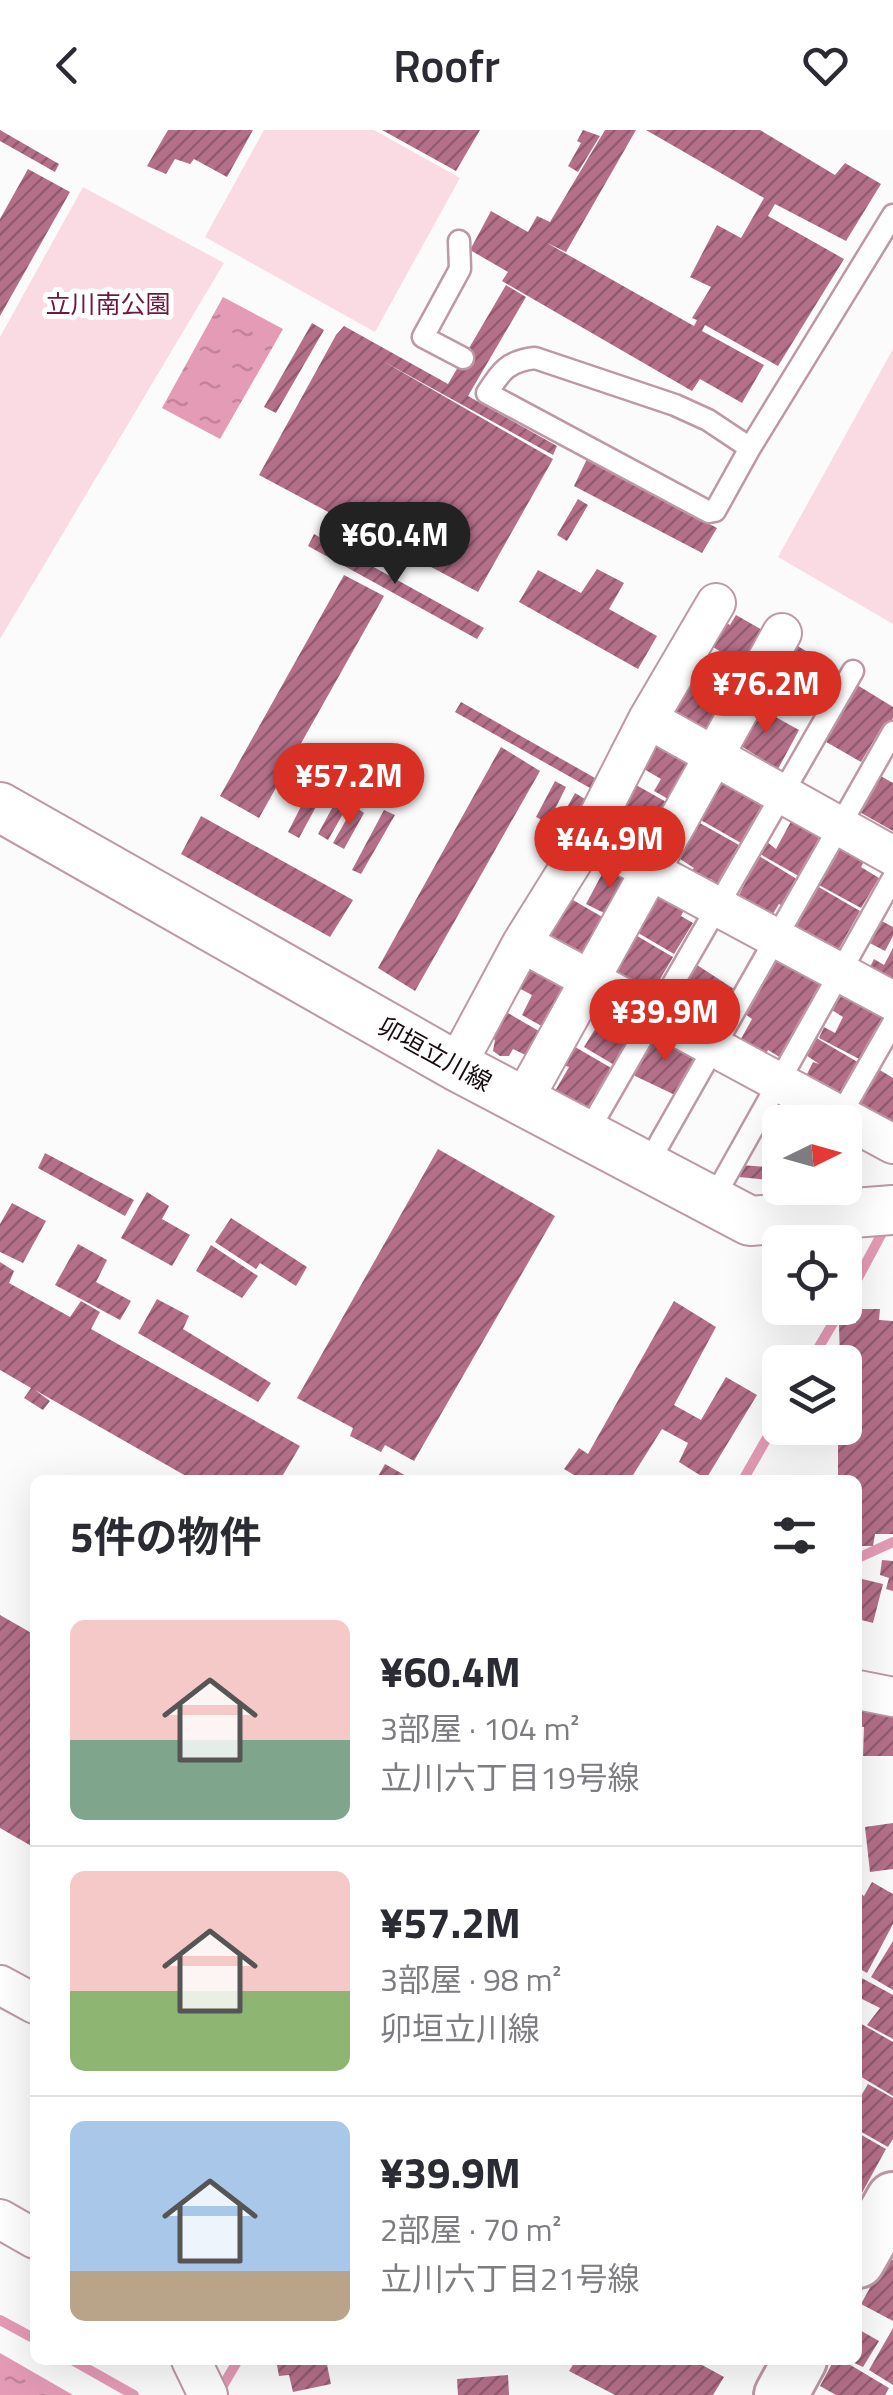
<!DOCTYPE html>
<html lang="ja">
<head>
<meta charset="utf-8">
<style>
	:root { --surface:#fff; --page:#f2f2f3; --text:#2b2b33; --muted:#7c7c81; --line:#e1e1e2; --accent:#d93025 }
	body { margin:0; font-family:"Titillium Web","Noto Sans JP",sans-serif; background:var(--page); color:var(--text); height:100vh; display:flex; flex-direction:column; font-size:38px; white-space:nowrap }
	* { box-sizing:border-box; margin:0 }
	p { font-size:32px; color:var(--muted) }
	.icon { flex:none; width:55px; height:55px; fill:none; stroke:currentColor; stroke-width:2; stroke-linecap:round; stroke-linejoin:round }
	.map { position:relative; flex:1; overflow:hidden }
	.details { position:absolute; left:30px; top:1345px; width:832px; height:890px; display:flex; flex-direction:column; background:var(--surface); border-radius:15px; box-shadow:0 10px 40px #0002 }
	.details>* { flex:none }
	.needle { width:65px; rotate:85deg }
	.fabs { position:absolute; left:762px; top:975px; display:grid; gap:20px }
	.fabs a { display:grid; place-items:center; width:100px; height:100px; border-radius:15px; background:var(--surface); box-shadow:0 10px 40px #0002; font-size:50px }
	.price { position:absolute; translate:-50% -85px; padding:0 22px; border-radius:35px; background:var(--accent); color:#fff; font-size:32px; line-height:65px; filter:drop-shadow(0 2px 5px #0008) }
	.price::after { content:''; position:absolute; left:50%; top:60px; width:30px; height:22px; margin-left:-15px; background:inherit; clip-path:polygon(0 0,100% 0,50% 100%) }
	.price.selected { background:#222; color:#fff }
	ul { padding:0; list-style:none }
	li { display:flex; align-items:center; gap:30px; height:250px; padding:0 40px }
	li+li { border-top:2px solid var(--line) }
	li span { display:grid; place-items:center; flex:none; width:280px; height:200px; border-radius:15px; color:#555 }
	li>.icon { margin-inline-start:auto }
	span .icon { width:120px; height:120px; fill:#fffc; stroke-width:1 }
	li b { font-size:42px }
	h2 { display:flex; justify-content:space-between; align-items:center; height:120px; padding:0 40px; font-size:42px }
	header { display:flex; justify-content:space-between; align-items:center; height:130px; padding:0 40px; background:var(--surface); font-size:45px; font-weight:600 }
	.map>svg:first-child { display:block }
	.park { fill:#fadbe4 }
	.water { fill:url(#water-ripples) }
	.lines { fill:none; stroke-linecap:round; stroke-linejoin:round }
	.stream { stroke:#e49bb5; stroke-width:10 }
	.building { fill:url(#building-hatch) }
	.service-casing { stroke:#bd99a5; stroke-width:25 }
	.minor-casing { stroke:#bd99a5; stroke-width:42 }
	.tertiary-casing { stroke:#bd99a5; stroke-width:52 }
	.secondary-casing { stroke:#bd99a5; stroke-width:58 }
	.service { stroke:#fff; stroke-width:20 }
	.minor { stroke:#fff; stroke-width:38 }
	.tertiary { stroke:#fff; stroke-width:48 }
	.secondary { stroke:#fff; stroke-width:52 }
	.labels { text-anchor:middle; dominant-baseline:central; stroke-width:10; stroke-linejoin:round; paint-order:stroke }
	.park-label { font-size:25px; fill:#6c183f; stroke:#fff }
	.street-label { font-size:25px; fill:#180c10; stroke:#fff }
</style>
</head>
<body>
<header><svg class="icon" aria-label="back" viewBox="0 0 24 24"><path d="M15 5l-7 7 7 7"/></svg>Roofr<svg class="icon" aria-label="heart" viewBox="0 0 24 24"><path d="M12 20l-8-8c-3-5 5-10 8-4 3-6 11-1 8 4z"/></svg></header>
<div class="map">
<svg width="893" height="2265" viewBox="0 0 893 2265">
	<defs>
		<pattern id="water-ripples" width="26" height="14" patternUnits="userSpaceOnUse" patternTransform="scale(2.5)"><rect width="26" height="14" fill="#e49bb5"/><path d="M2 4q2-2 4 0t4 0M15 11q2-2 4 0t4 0" fill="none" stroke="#c3849b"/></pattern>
		<pattern id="building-hatch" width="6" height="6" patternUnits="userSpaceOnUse" patternTransform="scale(2.5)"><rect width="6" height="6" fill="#b47089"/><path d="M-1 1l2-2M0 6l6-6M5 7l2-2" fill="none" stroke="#915a6f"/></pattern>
	</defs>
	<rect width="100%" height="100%" fill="#fbfbfb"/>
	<path class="park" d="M264 0H374L460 48 375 202 205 107Z
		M83 57 224 133 0 509V207Z
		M893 219V494L778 427Z"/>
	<path class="water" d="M223 167 283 199 220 309 162 278Z
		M0 2223 73 2265H0Z"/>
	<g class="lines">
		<path class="stream" d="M845 1172 881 1105
			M810 1232 842 1178
			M743 1350 780 1285
			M858 1428 893 1412
			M0 2190 35 2209
			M72 2230 134 2265
			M218 2264 238 2230"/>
	</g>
	<path class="building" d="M0 0 59 34 55 42 0 11Z
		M168 0H253L227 47 194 29 190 34 175 29 166 44 147 36Z
		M382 0H480L456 41Z
		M583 0 600 6 578 42 568 36 581 13 577 11Z
		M605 0H636L566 122 547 113 694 196 697 190 692 188 711 157 690 147 717 95 741 108 764 68 646 0H760L835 45 845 33 881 54 846 111 775 74 768 86 844 129 778 236 705 195 702 201 764 235 742 273 700 249 692 261 502 151 508 142 470 120 491 81 528 102 537 86 550 92Z
		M28 39 70 62 0 186V89Z
		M506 155 526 167 468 266 557 316 553 325 381 230 553 329 478 462 259 345 336 205 344 196 448 254Z
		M312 193 324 200 276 283 264 277Z
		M587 329 717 398 702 423 574 356Z
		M578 369 588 375 567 411 557 405Z
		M314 404 484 498 477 509 308 416Z
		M597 439 624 453 609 479 657 506 638 539 519 472 538 440 581 463Z
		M344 445 384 466 259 688 220 666Z
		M736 485 771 505 750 540 705 512 719 488 730 495Z
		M789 511 835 538 810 579 766 553Z
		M695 540 739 564 708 607 663 582Z
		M854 553 893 577V588L887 598 883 595 861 632 821 609Z
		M461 572 595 648 590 658 455 582Z
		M754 575 799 600 778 639 733 611Z
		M659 612 701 635 677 674 654 661 661 649 644 639Z
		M356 617 404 643 387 677 338 650Z
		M501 617 540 641 415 861 378 838Z
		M318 643 330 651 299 708 288 702Z
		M877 644 893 653V701L856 680Z
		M719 645 766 669 741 713 692 685Z
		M555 651 566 657 548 693 536 687Z
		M629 651 677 678 650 724 619 706 630 684 615 674Z
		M575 663 585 669 555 721 546 716Z
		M337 669 348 675 328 710 318 704Z
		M354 676 364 683 344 719 333 713Z
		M384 680 395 685 361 744 352 740Z
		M201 686 353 770 330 807 181 724Z
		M794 686 826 705 802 748 760 724 767 712 776 719Z
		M698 692 739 715 718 755 711 749 706 756 689 745 694 738 677 727Z
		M840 713 866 728 861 737 879 748 861 778 817 754Z
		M759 726 800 751 785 777 779 774 771 787 738 767Z
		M609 731 634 754 612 787 586 774Z
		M651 754 685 778 681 786 693 793 674 824 628 797Z
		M817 756 860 781 836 824 793 800Z
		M566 766 611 792 589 830 544 803Z
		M876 788 893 797V806L885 821 864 810Z
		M627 800 673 827 652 863 606 836Z
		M893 818V859L866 845 874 829 884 835Z
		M778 827 824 853 781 928 768 920 763 931 737 916 752 889 745 884Z
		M527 830 567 853 562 860 571 866 552 902 522 885 532 865 511 854Z
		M694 833 737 861 714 901 689 888 691 883 673 872Z
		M837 859 888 886 863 931 819 908 824 897 835 903 843 887 827 877Z
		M602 873 640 893 616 936 584 917 600 891 594 886Z
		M501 879 549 907 536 930 513 919 509 926H500L493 921 495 910 487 904Z
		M655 903 697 925 675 965 633 945Z
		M813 906 861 934 838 976 817 962 822 953 807 944 813 932 819 934 803 923Z
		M570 914 613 939 591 980 555 961 569 937 560 934Z
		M875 937 893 948V993L850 981Z
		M438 1019 555 1086 414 1331 385 1315 381 1322 350 1306 353 1298 297 1268Z
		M45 1023 134 1070 125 1086 38 1038Z
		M740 1035 780 1038V1051L739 1047Z
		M147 1062 169 1076 162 1089 190 1105 172 1136 121 1108Z
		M12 1073 46 1091 23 1133 0 1122V1094Z
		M231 1088 307 1137 296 1156 260 1133 256 1139 215 1112Z
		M78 1114 107 1130 96 1152 131 1171 120 1190 55 1155Z
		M211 1115 258 1146 242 1168 196 1141Z
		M0 1132 14 1141 9 1153 70 1187 81 1171 100 1182 91 1199 300 1316 280 1350H193L35 1260 50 1271 43 1280 24 1268 31 1258 0 1240Z
		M157 1169 189 1186 183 1199 271 1253 258 1272 138 1203Z
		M674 1171 716 1197 674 1275 701 1290 726 1247 757 1265 706 1349 679 1332 688 1313 662 1299 633 1345 644 1350H572L574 1345 564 1339 579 1318 588 1324Z
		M855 1179H880L879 1190 893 1191V1404H875L873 1416H858V1350H838V1298H845V1232H840L839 1195 856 1193Z
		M385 1334 408 1347 407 1350H376Z
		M882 1430 893 1431V1461L886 1459 889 1448 880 1445Z
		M858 1448 883 1454 873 1493 858 1489Z
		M0 1485 35 1505V1718L0 1698Z
		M858 1578 893 1584V1626H863L864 1597 858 1596Z
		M893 1693V1739L870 1742 865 1697Z
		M872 1752 893 1764V1794L867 1843 858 1838V1762L864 1766Z
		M893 1811V1860L871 1847Z
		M858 1846 893 1865V1909L867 1895 880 1878 858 1867Z
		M858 1892 893 1912V1966L858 1945Z
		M868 1954 893 1968V2009L888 2017 858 2000 862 1989 858 1986V1971Z
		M858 2003 886 2019 858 2070Z
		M887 2127 893 2130V2191L861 2174Z
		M893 2198V2255L869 2240Z
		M858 2199 879 2211 863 2237 848 2230H858Z
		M276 2230H326L331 2254 293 2262 289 2245 279 2246Z
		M576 2230H693L724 2247 713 2265H615L569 2241Z
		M834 2230H842L889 2258 885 2265H836L820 2256Z
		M508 2245 509 2265H458L457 2249Z"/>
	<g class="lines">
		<g class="service-casing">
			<path id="service" d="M459 111 460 139 423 207 463 228
				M750 318 708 290 675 275 535 228C508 231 501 241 487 263L709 382 715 381 750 318 893 85
				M837 991 893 893
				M586 1005 853 541
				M646 1037 893 602
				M712 1071 893 748"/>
		</g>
		<g class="minor-casing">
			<path id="minor" d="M648 589 893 726
				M588 707 893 871
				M522 813 893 1014
				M456 936 522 813 588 707 648 589 716 473
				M522 972 782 503
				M858 1560 893 1567
				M0 1855 35 1874
				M0 2089 35 2109
				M191 2230 208 2265"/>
		</g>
		<g class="tertiary-casing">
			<path id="tertiary" d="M0 677 456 936 750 1091 893 1080"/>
		</g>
		<g class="secondary-casing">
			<path id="secondary" d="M858 2131 893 2069
				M781 2265 800 2230"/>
		</g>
		<use href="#service" class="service"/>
		<use href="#minor" class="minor"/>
		<use href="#tertiary" class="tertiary"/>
		<use href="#secondary" class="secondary"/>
	</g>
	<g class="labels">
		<g class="park-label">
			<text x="108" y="174">立川南公園</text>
		</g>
		<g class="street-label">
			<text transform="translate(435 924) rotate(29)">卯垣立川線</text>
		</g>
	</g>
</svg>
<div class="fabs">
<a><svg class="needle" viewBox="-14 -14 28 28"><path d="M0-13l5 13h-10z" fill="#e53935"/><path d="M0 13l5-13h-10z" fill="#7c7c81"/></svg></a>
<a><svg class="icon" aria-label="locate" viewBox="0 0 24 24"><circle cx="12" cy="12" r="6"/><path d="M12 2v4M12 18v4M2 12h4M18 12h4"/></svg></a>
<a><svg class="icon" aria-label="layers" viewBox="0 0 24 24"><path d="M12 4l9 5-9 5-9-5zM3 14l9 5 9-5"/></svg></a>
</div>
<b class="price selected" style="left:395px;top:457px">¥60.4M</b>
<b class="price" style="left:766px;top:606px">¥76.2M</b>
<b class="price" style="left:349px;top:698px">¥57.2M</b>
<b class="price" style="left:610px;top:761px">¥44.9M</b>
<b class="price" style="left:665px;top:934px">¥39.9M</b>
<section class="details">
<h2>5件の物件<svg class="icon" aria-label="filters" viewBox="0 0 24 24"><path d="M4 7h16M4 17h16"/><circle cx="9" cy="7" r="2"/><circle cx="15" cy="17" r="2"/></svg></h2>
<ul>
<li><span style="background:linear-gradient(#f6c9c9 60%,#7fa58c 0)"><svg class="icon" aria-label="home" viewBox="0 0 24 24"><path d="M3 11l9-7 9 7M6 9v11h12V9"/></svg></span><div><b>¥60.4M</b><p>3部屋 · 104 m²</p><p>立川六丁目19号線</p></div></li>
<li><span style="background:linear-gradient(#f6c9c9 60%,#8fb573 0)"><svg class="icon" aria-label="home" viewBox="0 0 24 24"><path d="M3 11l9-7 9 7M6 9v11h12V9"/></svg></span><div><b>¥57.2M</b><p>3部屋 · 98 m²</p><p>卯垣立川線</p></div></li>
<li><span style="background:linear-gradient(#a9c7e8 75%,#b9a48a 0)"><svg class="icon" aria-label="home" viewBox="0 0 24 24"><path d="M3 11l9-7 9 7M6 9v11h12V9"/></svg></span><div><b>¥39.9M</b><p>2部屋 · 70 m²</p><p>立川六丁目21号線</p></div></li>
</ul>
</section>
</div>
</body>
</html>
